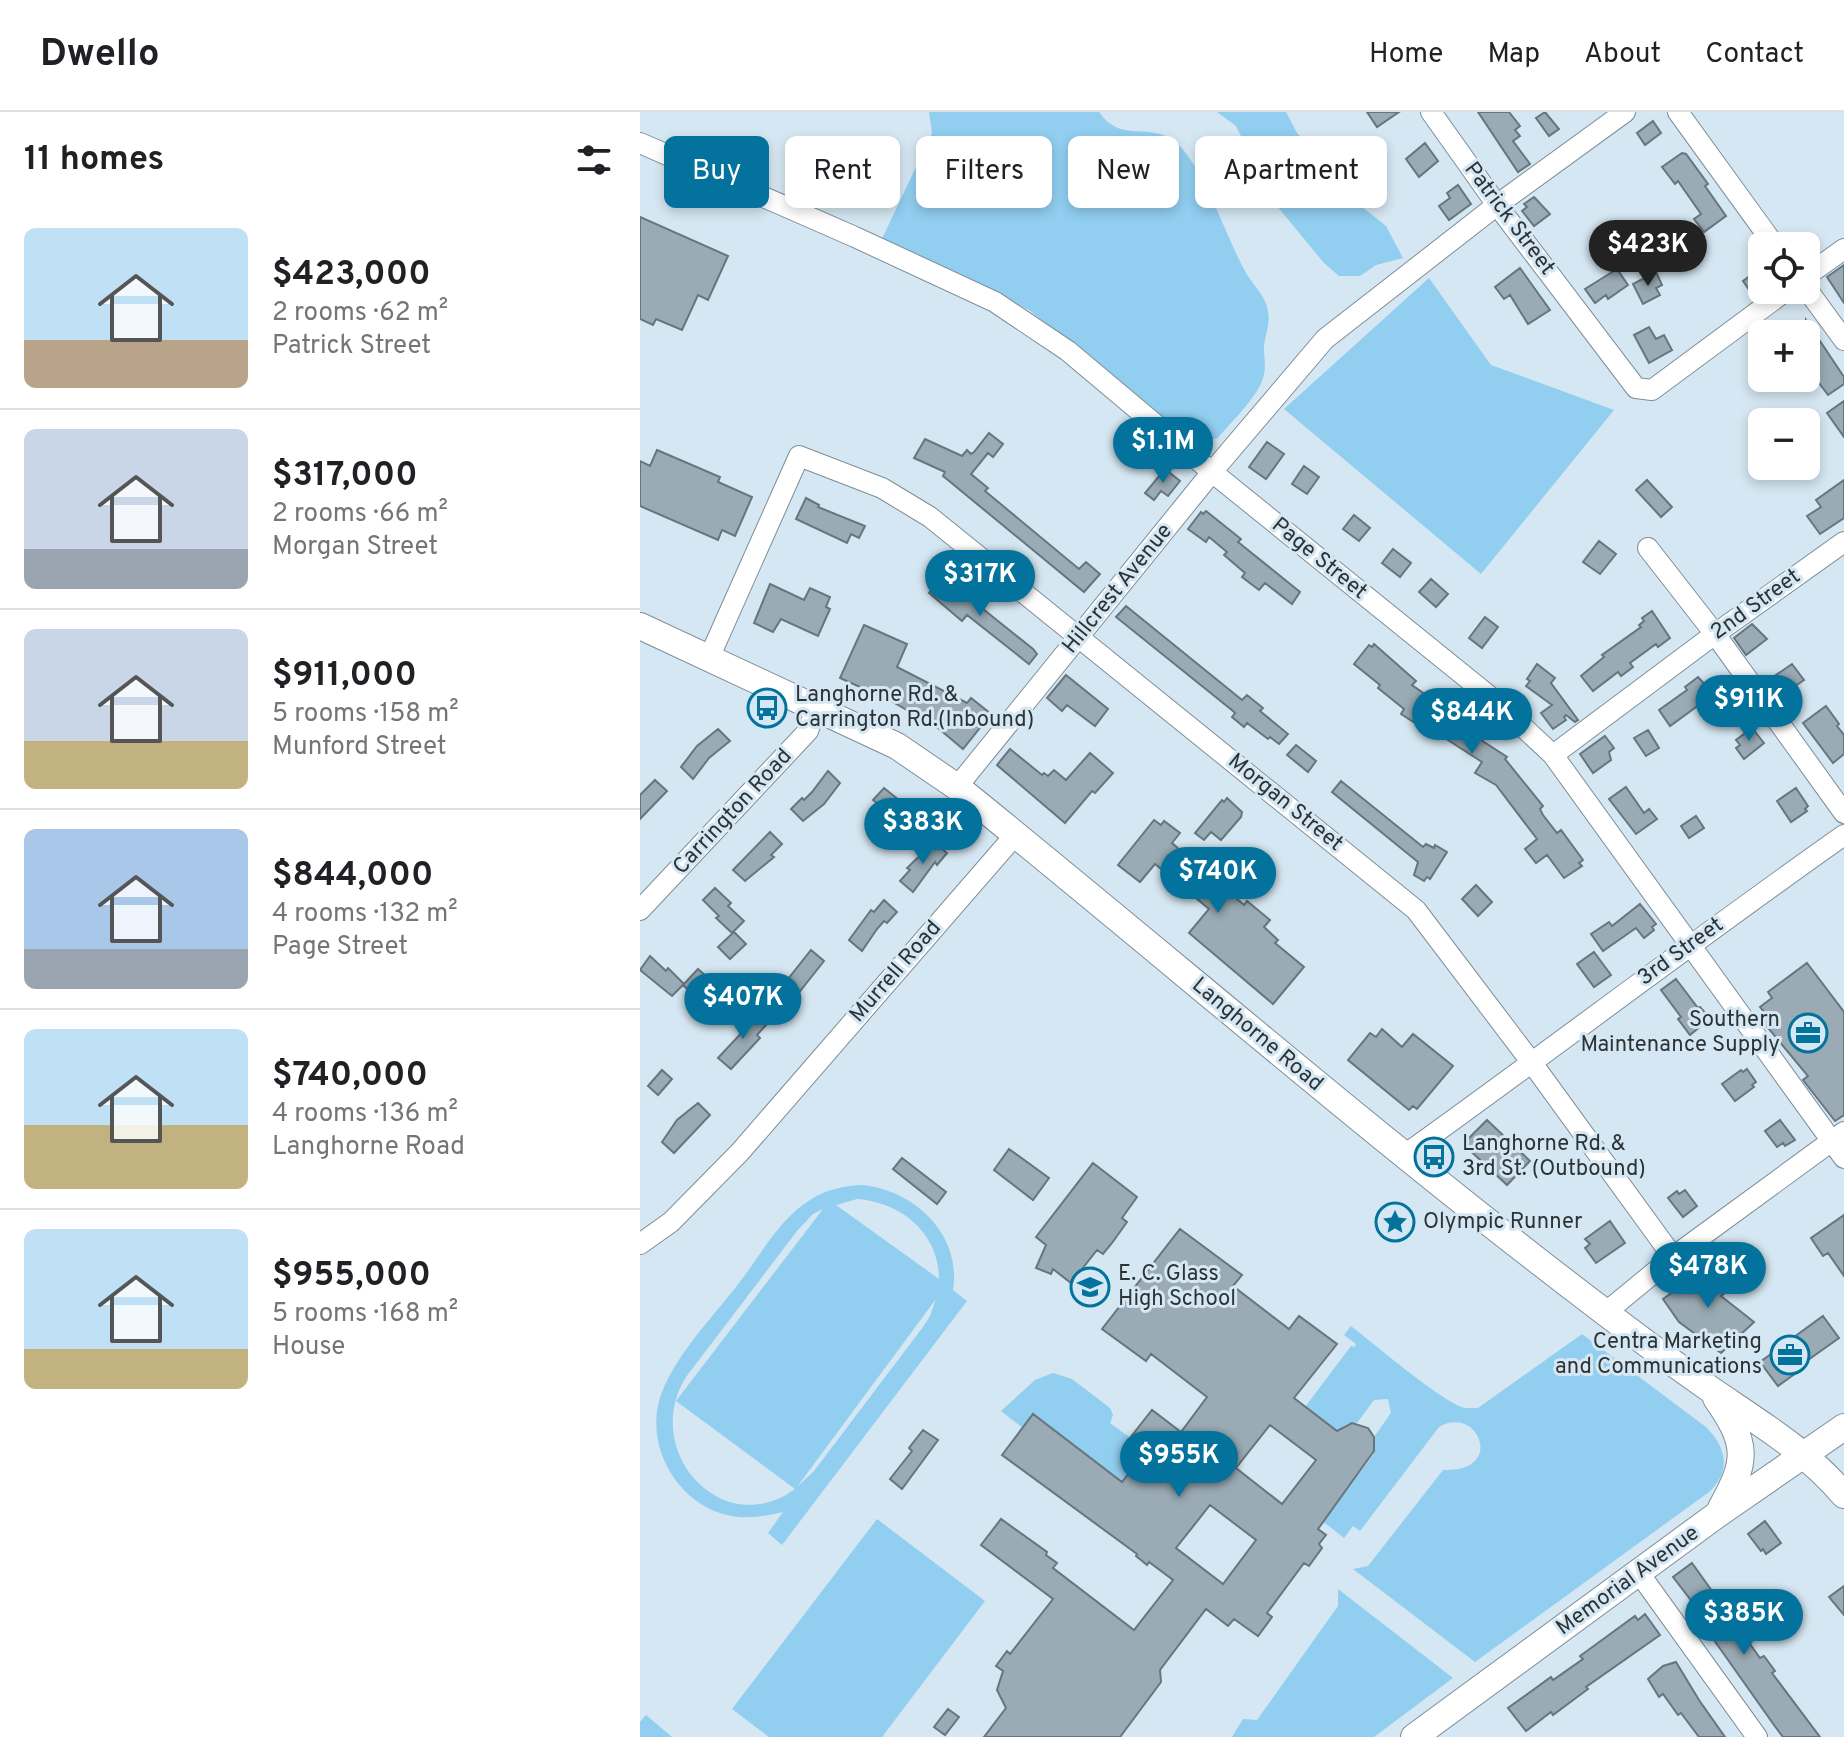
<!DOCTYPE html>
<html lang="en">
<head>
<meta charset="utf-8">
<style>
	:root { --surface:#fff; --page:#f2f2f2; --text:#202124; --muted:#757577; --line:#e0e0e0; --accent:#03729d }
	body { margin:0; font-family:Overpass,sans-serif; background:var(--page); color:var(--text); height:100vh; display:flex; flex-direction:column; font-size:30px; white-space:nowrap }
	* { box-sizing:border-box; margin:0 }
	p { font-size:26px; color:var(--muted) }
	.icon { flex:none; width:44px; height:44px; fill:none; stroke:currentColor; stroke-width:2; stroke-linecap:round; stroke-linejoin:round }
	.map { position:relative; flex:1; overflow:hidden }
	.side { display:flex; flex-direction:column; background:var(--surface); width:640px }
	.side>* { flex:none }
	.banner { position:absolute; left:24px; top:24px; width:760px; height:72px; display:flex; gap:16px }
	.buttons { position:absolute; left:1108px; top:120px; display:grid; gap:16px }
	.buttons a { display:grid; place-items:center; width:72px; height:72px; border-radius:12px; background:var(--surface); box-shadow:0 4px 12px #0003; font-size:40px }
	.price { position:absolute; translate:-50% -68px; padding:0 18px; border-radius:28px; background:var(--accent); color:#fff; font-size:26px; line-height:52px; filter:drop-shadow(0 2px 4px #0008) }
	.price::after { content:''; position:absolute; left:50%; top:48px; width:24px; height:18px; margin-left:-12px; background:inherit; clip-path:polygon(0 0,100% 0,50% 100%) }
	.price.current { background:#222; color:#fff }
	ul { padding:0; list-style:none }
	li { display:flex; align-items:center; gap:24px; height:200px; padding:0 24px }
	li+li { border-top:2px solid var(--line) }
	li span { display:grid; place-items:center; flex:none; width:224px; height:160px; border-radius:12px; color:#555 }
	li>.icon { margin-inline-start:auto }
	span .icon { width:96px; height:96px; fill:#fffc; stroke-width:1 }
	li b { font-size:34px }
	h2 { display:flex; justify-content:space-between; align-items:center; height:96px; padding:0 24px; font-size:34px }
	.tag { padding:0 28px; border-radius:12px; background:var(--surface); box-shadow:0 4px 12px #0003; font-size:28px; line-height:72px }
	.tag.current { background:var(--accent); color:#fff }
	header { display:flex; align-items:center; gap:48px; box-sizing:border-box; height:112px; padding:0 40px; background:var(--surface); border-bottom:2px solid var(--line) }
	header strong { font-size:38px }
	nav { display:flex; gap:44px; margin-inline-start:auto; font-size:28px }
	main { display:flex; flex:1; min-height:0 }
	.map>svg:first-child { display:block }
	.green { fill:#91cef0; fill-rule:evenodd }
	.building { fill:#9aabb5; stroke:#66767f; stroke-width:2; fill-rule:evenodd }
	.lines { fill:none; stroke-linecap:round; stroke-linejoin:round }
	.minor-casing { stroke:#7e8e98; stroke-width:22 }
	.major-casing { stroke:#7e8e98; stroke-width:28 }
	.minor { stroke:#fff; stroke-width:20 }
	.major { stroke:#fff; stroke-width:26 }
	.labels { text-anchor:middle; dominant-baseline:central; stroke-width:6; stroke-linejoin:round; paint-order:stroke }
	.street-label { font-size:22px; fill:#2c3337; stroke:#d5e7f2 }
	.poi-label { font-size:22px; fill:#2c3337; stroke:#d5e7f2; text-anchor:start }
</style>
</head>
<body>
<header>
<strong>Dwello</strong>
<nav><a>Home</a><a>Map</a><a>About</a><a>Contact</a></nav>
</header>
<main>
<section class="side">
<h2>11 homes<svg class="icon" aria-label="filters" viewBox="0 0 24 24"><path d="M4 7h16M4 17h16"/><circle cx="9" cy="7" r="2"/><circle cx="15" cy="17" r="2"/></svg></h2>
<ul>
<li><span style="background:linear-gradient(#bfe0f5 70%,#b9a48a 0)"><svg class="icon" aria-label="home" viewBox="0 0 24 24"><path d="M3 11l9-7 9 7M6 9v11h12V9"/></svg></span><div><b>$423,000</b><p>2 rooms · 62 m²</p><p>Patrick Street</p></div></li>
<li><span style="background:linear-gradient(#c9d6e8 75%,#9aa5b1 0)"><svg class="icon" aria-label="home" viewBox="0 0 24 24"><path d="M3 11l9-7 9 7M6 9v11h12V9"/></svg></span><div><b>$317,000</b><p>2 rooms · 66 m²</p><p>Morgan Street</p></div></li>
<li><span style="background:linear-gradient(#c9d6e8 70%,#c2b280 0)"><svg class="icon" aria-label="home" viewBox="0 0 24 24"><path d="M3 11l9-7 9 7M6 9v11h12V9"/></svg></span><div><b>$911,000</b><p>5 rooms · 158 m²</p><p>Munford Street</p></div></li>
<li><span style="background:linear-gradient(#a9c7e8 75%,#9aa5b1 0)"><svg class="icon" aria-label="home" viewBox="0 0 24 24"><path d="M3 11l9-7 9 7M6 9v11h12V9"/></svg></span><div><b>$844,000</b><p>4 rooms · 132 m²</p><p>Page Street</p></div></li>
<li><span style="background:linear-gradient(#bfe0f5 60%,#c2b280 0)"><svg class="icon" aria-label="home" viewBox="0 0 24 24"><path d="M3 11l9-7 9 7M6 9v11h12V9"/></svg></span><div><b>$740,000</b><p>4 rooms · 136 m²</p><p>Langhorne Road</p></div></li>
<li><span style="background:linear-gradient(#bfe0f5 75%,#c2b280 0)"><svg class="icon" aria-label="home" viewBox="0 0 24 24"><path d="M3 11l9-7 9 7M6 9v11h12V9"/></svg></span><div><b>$955,000</b><p>5 rooms · 168 m²</p><p>House</p></div></li>
</ul>
</section>
<div class="map">
<svg width="1204" height="1625" viewBox="0 0 1204 1625">
	<rect width="100%" height="100%" fill="#d5e7f2"/>
	<path class="green" d="M289 0H459C480 30 503 12 530 26 560 43 587 128 605 159 611 171 624 182 627 195 632 213 624 221 624 237 624 245 626 254 624 262 621 282 591 310 578 326L554 330 389 198 294 151 241 129 292 21Z
		M577 0H646L657 21 688 52 712 87 746 114 763 146 736 153 720 164H699L684 151 632 88 596 14Z
		M789 166 851 253 974 298 841 462 644 297Z
		M222 1073C274 1078 322 1122 313 1178L327 1189 142 1433 128 1421 143 1400C122 1405 103 1408 83 1402 33 1387 3 1328 22 1280 38 1240 73 1205 99 1171 120 1144 140 1106 170 1088 185 1078 203 1074 222 1073ZM217 1087C261 1090 299 1121 299 1167L196 1093ZM183 1097 36 1289 155 1377C83 1430 0 1339 46 1265L157 1119 173 1102ZM296 1187 290 1204 283 1215 174 1359 157 1375Z
		M711 1214C733 1231 803 1291 825 1296 828 1296 835 1296 838 1296L942 1222 1066 1315C1086 1335 1092 1359 1069 1380L835 1550 713 1457 728 1454 803 1358C866 1361 839 1292 799 1315L720 1419 713 1414 704 1426 685 1411 682 1412 733 1343 734 1325 751 1301 748 1287 734 1288 717 1311 705 1313 696 1322 665 1295 711 1234 714 1235 716 1232 704 1223Z
		M413 1261 432 1267 470 1296 473 1303 470 1311 507 1338 471 1385 361 1299 395 1268Z
		M237 1407 345 1489 242 1625H129L92 1597Z
		M698 1477 813 1566 734 1625H592L603 1607 617 1608 698 1494Z
		M6 1603 32 1625H0V1610Z"/>
	<path class="building" d="M727 0H759L737 15Z
		M838 0H869L880 14 875 18 880 24 873 29 890 52 878 60Z
		M905 0 919 17 909 24 896 6Z
		M1013 9 1021 21 1005 33 997 21Z
		M785 31 798 49 779 65 766 47Z
		M1042 41 1046 42 1068 72 1065 74 1086 104 1064 120 1054 107 1061 102 1038 69 1035 72 1022 55Z
		M818 73 831 92 809 108 799 94 810 86 807 81Z
		M894 85 910 102 894 114 882 99 887 95 884 92Z
		M0 105 88 144 68 188 58 183 42 218 16 207 13 213 0 207Z
		M1204 153V191L1187 165Z
		M1122 155V180L1120 182 1115 175 1110 179 1103 169Z
		M880 156 910 198 888 212 870 183 864 187 855 175Z
		M977 157 988 173 968 187 966 183 955 191 945 177Z
		M1016 160 1022 173 1016 176 1020 183 1003 192 993 172Z
		M1166 208 1204 265V272L1188 283 1170 259 1166 262Z
		M1009 215 1016 227 1024 223 1032 238 1009 251 994 223Z
		M1204 289V325L1187 301Z
		M349 321 363 332 353 345 348 341 331 362 348 376 345 379 439 457 446 450 460 462 444 480 303 364 305 360 274 346 285 327 322 344 327 338 331 342 334 340Z
		M627 330 644 342 626 367 609 355Z
		M17 338 80 365 78 370 112 385 95 424 82 418 78 428 0 394V349L10 354Z
		M664 354 679 365 667 382 652 372Z
		M525 357 540 369 528 384 521 379 514 388 505 381Z
		M1007 368 1032 395 1021 405 996 378Z
		M1204 368V406L1180 422 1167 404 1181 395 1176 388Z
		M166 386 179 393 178 395 225 414 219 426 211 422 207 431 156 407Z
		M566 399 601 427 598 430 603 434 660 480 652 492 625 471 619 478 602 465 605 461 584 443 587 440 569 425 566 430 548 417 561 400 563 402Z
		M714 403 730 416 719 429 703 417Z
		M959 429 976 442 960 462 943 450Z
		M753 437 771 451 760 465 742 451Z
		M303 465 393 537 397 542 389 552 327 503 322 509 289 481Z
		M791 467 808 482 796 495 779 480Z
		M130 472 164 488 170 476 190 485 186 495 190 497 178 524 141 507 133 520 114 511Z
		M486 494 602 588 607 583 623 596 620 599 648 622 639 632 630 625 628 627 607 611 604 615 592 605 595 601 593 599 476 505Z
		M1012 499 1030 526 1018 535 1016 532 990 551 993 555 981 564 978 560 953 579 941 564 964 545 962 543 1001 515 999 513 1004 509 1002 506Z
		M845 505 858 515 842 536 829 526Z
		M1112 512 1127 527 1106 543 1094 526Z
		M224 513 267 532 257 555 327 591 331 586 351 602 323 637 298 616 251 589 200 566Z
		M734 532 776 569 772 573 820 607 818 610 839 624 838 626 867 645 865 647 903 694 900 697 903 703 917 721 921 718 943 748 939 751 942 754 924 766 907 743 896 751 885 737 897 727 856 673 835 661 842 650 794 619 792 622 761 602 764 597 738 576 740 573 714 552 729 533 732 535Z
		M897 552 915 566 911 571 938 608 935 610 926 603 924 605 926 608 913 617 901 601 912 593 886 574 890 569 887 567Z
		M1152 552 1164 568 1148 579 1146 577 1144 579 1135 568 1138 565 1136 563Z
		M426 563 468 597 455 614 427 593 422 599 407 586Z
		M1058 565 1076 585 1061 596 1059 593 1030 614 1019 598 1047 578 1045 575Z
		M1186 594 1199 612 1197 614 1204 623V642L1193 651 1163 611Z
		M1112 616 1124 631 1104 647 1096 636 1100 633 1096 628Z
		M78 617 90 629 69 646 53 667 41 655 57 634Z
		M1008 618 1019 636 1006 644 994 626Z
		M965 624 974 636 969 640 971 648 953 661 940 642Z
		M656 633 676 649 668 660 647 643Z
		M370 637 402 663 404 661 408 664 414 658 426 668 450 641 473 661 455 681 452 679 425 711 357 653Z
		M188 659 200 671 184 692 163 709 151 697 162 686 164 688 172 680Z
		M15 668 27 679 0 707V683Z
		M701 669 783 735 786 732 794 736 795 733 807 740 790 767 787 765 784 769 774 763 778 750 692 680Z
		M986 675 1004 701 1009 697 1017 707 996 722 969 687Z
		M244 676 275 701V706L267 716 233 688Z
		M1156 676 1168 694 1165 697 1167 699 1151 710 1137 689Z
		M587 686 602 700 601 705 581 728 571 720 564 728 555 721 582 688 584 690Z
		M1056 704 1064 716 1049 726 1041 714Z
		M514 708 521 713 524 709 540 721 532 731 604 793 607 789 630 808 624 815 638 828 635 831 664 855 633 892 549 821 569 797 515 752 500 770 478 753Z
		M130 720 142 732 131 743 134 745 105 769 93 758Z
		M294 730 307 741 297 753 295 750 273 780 260 769 270 758 267 756Z
		M836 773 852 790 838 804 822 787Z
		M75 776 91 791 88 794 104 809 92 821 76 806 79 804 63 788Z
		M244 788 257 800 247 811 244 809 237 817 222 839 209 828 231 798 234 800Z
		M1000 792 1016 812 1012 815 1014 818 1004 826 996 816 963 839 951 822 969 810 972 814Z
		M94 820 106 832 90 847 78 835Z
		M171 838 184 849 157 883 155 881 144 892 131 881 142 870 144 872Z
		M954 840 971 863 954 875 937 852Z
		M10 844 26 859 28 856 44 872 58 857 68 866V871L55 884 43 873 32 884 0 858Z
		M1167 851 1204 900V1003L1195 1009 1163 968 1168 964 1119 905 1125 901 1120 895 1132 886 1128 880Z
		M1036 867 1058 896 1060 895 1068 904 1065 907 1067 909 1050 923 1038 907 1041 905 1021 878Z
		M114 900 127 912 117 923 120 926 91 957 78 946 107 915 104 912Z
		M742 917 762 935 773 922 813 954 777 997 773 994 769 998 708 948 730 921 736 925Z
		M1107 957 1116 970 1112 973 1114 975 1095 989 1082 972 1101 958 1103 960Z
		M22 958 32 967 18 983 8 974Z
		M58 991 70 1003 34 1041 22 1030 37 1008Z
		M847 1008 890 1049 867 1073 823 1032Z
		M1140 1008 1155 1028 1145 1034 1143 1031 1137 1035 1125 1019Z
		M369 1037 409 1066 393 1088 354 1058Z
		M262 1046 306 1080 297 1092 253 1057Z
		M453 1051 497 1085 482 1106 487 1110 472 1131 463 1142 457 1138 431 1171 413 1157 411 1162 396 1156 406 1133 396 1125Z
		M1045 1078 1057 1094 1043 1105 1028 1086 1037 1079 1039 1082Z
		M1204 1103V1164L1188 1141 1183 1144 1171 1126Z
		M970 1109 985 1131 956 1151 945 1136 950 1132 945 1127Z
		M540 1117 602 1163 593 1174 649 1217 659 1204 697 1232 654 1286 697 1319 712 1311 728 1316 734 1325V1339L678 1417 686 1423 679 1432 682 1436 669 1454 664 1451 627 1501 632 1505 618 1524 594 1507 588 1514 566 1497 520 1558 521 1570 480 1625H344L366 1596 357 1578 363 1559 356 1554 367 1539 370 1542 413 1487 341 1433 361 1407 407 1440 406 1443 417 1451 413 1456 494 1518 533 1468 509 1450 507 1453 496 1444 497 1442 362 1343 393 1302 482 1370 507 1338 490 1326 512 1298 541 1320 567 1285 511 1242 506 1249 462 1217ZM630 1313 676 1348 642 1392 596 1356ZM570 1393 616 1428 583 1472 536 1436Z
		M1071 1153 1089 1178 1081 1184 1114 1210 1081 1241 1039 1210 1023 1187Z
		M1183 1204 1199 1226 1154 1258 1156 1261 1138 1274 1120 1250Z
		M283 1318 298 1328 262 1377 250 1367 272 1339 269 1336Z
		M1125 1409 1141 1431 1126 1442 1123 1437 1121 1439 1108 1422Z
		M1052 1451 1120 1546 1124 1544 1135 1559 1132 1561 1180 1625H1143L1134 1613 1050 1494 1053 1491 1033 1465Z
		M1204 1474V1503L1189 1485Z
		M1005 1502 1020 1523 946 1575 948 1577 913 1603 911 1600 886 1619 868 1596 911 1565 913 1568 943 1547 940 1544 995 1504 998 1508Z
		M1036 1550 1059 1588 1085 1625H1059L1041 1601 1038 1603 1023 1582 1019 1585 1008 1567 1023 1554Z
		M308 1597 319 1605 305 1623 294 1615Z"/>
	<g class="lines">
		<g class="minor-casing">
			<path id="minor" d="M791 0 857 93 996 276 1012 278 1147 178
				M1038 0 1135 134
				M0 31 215 125 355 190 428 239 572 360 853 587 913 643 1204 1046
				M1166 164 1204 137
				M1166 176 1204 228
				M1008 436 1075 522 1204 701
				M69 546 159 344 242 376 290 405 776 798 892 951 1033 1145
				M913 643 1075 522 1204 430
				M317 675 572 360 685 227 857 93 985 0
				M0 798 168 619 176 596
				M763 1044C911 938 1055 828 1204 723
				M0 1132 31 1110 100 1040 376 722
				M965 1201 1033 1145 1204 1020
				M999 1461 1117 1625"/>
		</g>
		<g class="major-casing">
			<path id="major" d="M0 514 257 634 317 675C513 833 703 998 902 1152 956 1194 1011 1236 1067 1275 1116 1309 1165 1337 1204 1383
				M1076 1286C1108 1332 1108 1348 1081 1396
				M774 1625 1078 1402 1204 1315"/>
		</g>
		<use href="#minor" class="minor"/>
		<use href="#major" class="major"/>
	</g>
	<defs>
		<g id="bus-ring" transform="scale(2)"><circle r="9.5" fill="#d5e7f2" stroke="#03729d" stroke-width="1.5"/><path d="M-5-6H5V4H4V6H2V4H-2V6H-4V4H-5ZM-3.5-4V0h7V-4ZM-3.5 1.2v1.5H-2V1.2ZM2 1.2v1.5H3.5V1.2Z" fill="#03729d"/></g>
		<g id="office-ring" transform="scale(2)"><circle r="9.5" fill="#d5e7f2" stroke="#03729d" stroke-width="1.5"/><path d="M-6-3h4V-5.5h4V-3h4V5H-6ZM-1-4.5V-3h2v-1.5ZM-6 0V1H6V0Z" fill="#03729d"/></g>
		<g id="sight-ring" transform="scale(2)"><circle r="9.5" fill="#d5e7f2" stroke="#03729d" stroke-width="1.5"/><path d="M0-6L1.8-2.2L6-1.7L2.9 1.2L3.7 5.4L0 3.3L-3.7 5.4L-2.9 1.2L-6-1.7L-1.8-2.2Z" fill="#03729d"/></g>
		<g id="school-ring" transform="scale(2)"><circle r="9.5" fill="#d5e7f2" stroke="#03729d" stroke-width="1.5"/><path d="M0-5L7-2L0 1L-7-2ZM-4 1L0 2.5L4 1V4Q0 6-4 4Z" fill="#03729d"/></g>
	</defs>
	<g fill-rule="evenodd">
		<use href="#bus-ring" x="127" y="596"/>
		<use href="#office-ring" x="1168" y="921"/>
		<use href="#bus-ring" x="794" y="1045"/>
		<use href="#sight-ring" x="755" y="1110"/>
		<use href="#school-ring" x="450" y="1175"/>
		<use href="#office-ring" x="1150" y="1243"/>
	</g>
	<g class="labels">
		<g class="street-label">
			<text transform="translate(869 107) rotate(53)">Patrick Street</text>
			<text transform="translate(679 447) rotate(39)">Page Street</text>
			<text transform="translate(478 477) rotate(-51)">Hillcrest Avenue</text>
			<text transform="translate(1116 493) rotate(-36)">2nd Street</text>
			<text transform="translate(645 691) rotate(39)">Morgan Street</text>
			<text transform="translate(93 700) rotate(-47)">Carrington Road</text>
			<text transform="translate(1041 840) rotate(-36)">3rd Street</text>
			<text transform="translate(256 860) rotate(-49)">Murrell Road</text>
			<text transform="translate(617 923) rotate(40)">Langhorne Road</text>
			<text transform="translate(988 1469) rotate(-36)">Memorial Avenue</text>
		</g>
		<g class="poi-label">
			<text x="155" y="583">Langhorne Rd. &amp;<tspan x="155" dy="25">Carrington Rd.(Inbound)</tspan></text>
			<text x="1140" y="908" text-anchor="end">Southern<tspan x="1140" dy="25">Maintenance Supply</tspan></text>
			<text x="822" y="1032">Langhorne Rd. &amp;<tspan x="822" dy="25">3rd St. (Outbound)</tspan></text>
			<text x="783" y="1110">Olympic Runner</text>
			<text x="478" y="1162">E. C. Glass<tspan x="478" dy="25">High School</tspan></text>
			<text x="1122" y="1230" text-anchor="end">Centra Marketing<tspan x="1122" dy="25">and Communications</tspan></text>
		</g>
	</g>
</svg>
<div class="buttons">
<a><svg class="icon" aria-label="locate" viewBox="0 0 24 24"><circle cx="12" cy="12" r="6"/><path d="M12 2v4M12 18v4M2 12h4M18 12h4"/></svg></a>
<a>+</a>
<a>−</a>
</div>
<b class="price current" style="left:1008px;top:176px">$423K</b>
<b class="price" style="left:523px;top:373px">$1.1M</b>
<b class="price" style="left:340px;top:506px">$317K</b>
<b class="price" style="left:1109px;top:631px">$911K</b>
<b class="price" style="left:832px;top:644px">$844K</b>
<b class="price" style="left:283px;top:754px">$383K</b>
<b class="price" style="left:578px;top:803px">$740K</b>
<b class="price" style="left:103px;top:929px">$407K</b>
<b class="price" style="left:1068px;top:1198px">$478K</b>
<b class="price" style="left:539px;top:1387px">$955K</b>
<b class="price" style="left:1104px;top:1545px">$385K</b>
<div class="banner">
<a class="tag current">Buy</a>
<a class="tag">Rent</a>
<a class="tag">Filters</a>
<a class="tag">New</a>
<a class="tag">Apartment</a>
</div>
</div>
</main>
</body>
</html>
